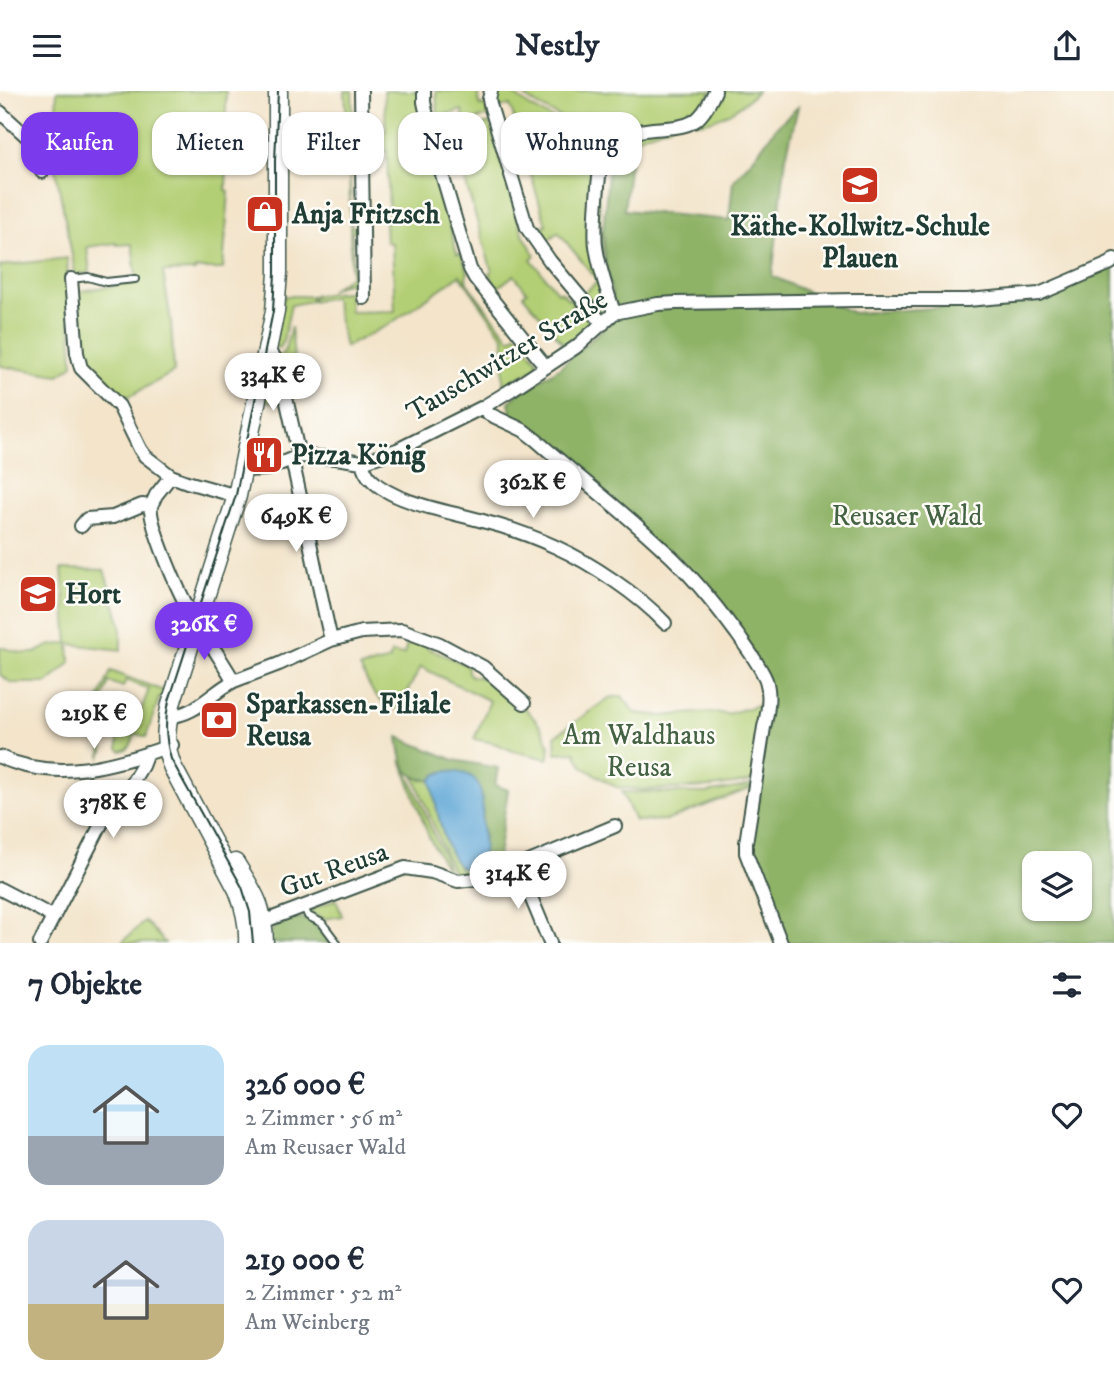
<!DOCTYPE html>
<html lang="de">
<head>
<meta charset="utf-8">
<style>
	:root { --surface:#fff; --page:#f6f6f7; --text:#1f2937; --muted:#747a83; --accent:#7c3aed }
	body { margin:0; font-family:"IM FELL DW Pica",serif; background:var(--page); color:var(--text); height:100vh; display:flex; flex-direction:column; font-size:26px; white-space:nowrap }
	* { box-sizing:border-box; margin:0 }
	p { font-size:23px; color:var(--muted) }
	.icon { flex:none; width:38px; height:38px; fill:none; stroke:currentColor; stroke-width:2; stroke-linecap:round; stroke-linejoin:round }
	.map { position:relative; height:852px; overflow:hidden }
	.panel { display:flex; flex-direction:column; background:var(--surface); flex:1 }
	.panel>* { flex:none }
	.top-card { position:absolute; left:21px; top:21px; width:700px; height:63px; display:flex; gap:14px }
	.fabs { position:absolute; left:1022px; top:760px; display:grid; gap:14px }
	.fabs a { display:grid; place-items:center; width:70px; height:70px; border-radius:14px; background:var(--surface); box-shadow:0 2px 5px #0004; font-size:35px }
	.price { position:absolute; translate:-50% -60px; padding:0 16px; border-radius:24px; background:#fff; color:#222; font-size:23px; line-height:46px; filter:drop-shadow(0 2px 4px #0008) }
	.price::after { content:''; position:absolute; left:50%; top:42px; width:21px; height:16px; margin-left:-10px; background:inherit; clip-path:polygon(0 0,100% 0,50% 100%) }
	.price.on { background:var(--accent); color:#fff }
	ul { padding:0; list-style:none }
	li { display:flex; align-items:center; gap:21px; height:175px; padding:0 28px }
	li span { display:grid; place-items:center; flex:none; width:196px; height:140px; border-radius:21px; color:#555 }
	li>.icon { margin-inline-start:auto }
	span .icon { width:84px; height:84px; fill:#fffc; stroke-width:1 }
	li b { font-size:30px }
	h2 { display:flex; justify-content:space-between; align-items:center; height:84px; padding:0 28px; font-size:30px }
	.pill { padding:0 24px; border-radius:21px; background:var(--surface); box-shadow:0 2px 5px #0004; font-size:24px; line-height:63px }
	.pill.on { background:var(--accent); color:#fff }
	header { display:flex; justify-content:space-between; align-items:center; height:91px; padding:0 28px; background:var(--surface); font-size:32px; font-weight:800 }
	.map>svg:first-child { display:block }
	.green { fill:#b3cf75; stroke:#698654; stroke-width:2 }
	.forest { fill:#8eb266; stroke:#56784d; stroke-width:2; fill-rule:evenodd }
	.water { fill:#61a7d7; stroke:#407286; stroke-width:2 }
	.lines { fill:none; stroke-linecap:round; stroke-linejoin:round }
	.lane-casing { stroke:#3f564a; stroke-width:10 }
	.street-casing { stroke:#3f564a; stroke-width:16 }
	.secondary-casing { stroke:#3f564a; stroke-width:21 }
	.lane { stroke:#fff; stroke-width:6 }
	.street { stroke:#fff; stroke-width:12 }
	.secondary { stroke:#fff; stroke-width:18 }
	.tram { stroke:#1f3d34; stroke-width:2 }
	.labels { text-anchor:middle; dominant-baseline:central; stroke-width:5; stroke-linejoin:round; paint-order:stroke }
	.poi-label { font-size:28px; font-weight:bold; fill:#1f3d34; stroke:#fdfcf7; text-anchor:start }
	.street-label { font-size:28px; fill:#1f3d34; stroke:#fdfcf7 }
	.park-label { font-size:28px; fill:#446244; stroke:#fdfcf7 }
</style>
</head>
<body>
<header><svg class="icon" aria-label="menu" viewBox="0 0 24 24"><path d="M4 6h16M4 12h16M4 18h16"/></svg>Nestly<svg class="icon" aria-label="share" viewBox="0 0 24 24"><path d="M12 15V3M7 8l5-5 5 5M5 13v7h14v-7"/></svg></header>
<div class="map">
<svg width="1114" height="852" viewBox="0 0 1114 852">
	<rect width="100%" height="100%" fill="#fdfcf7"/>
	<filter id="ink" filterUnits="userSpaceOnUse"><feTurbulence type="fractalNoise" baseFrequency=".0143" numOctaves="2"/><feDisplacementMap in="SourceGraphic" scale="14" xChannelSelector="R" yChannelSelector="G"/><feConvolveMatrix kernelMatrix="1 2 1 2 8 2 1 2 1" color-interpolation-filters="sRGB"/></filter>
	<filter id="wash" filterUnits="userSpaceOnUse"><feTurbulence type="fractalNoise" baseFrequency=".00686" numOctaves="4" result="noise"/><feDisplacementMap in="SourceGraphic" scale="28" xChannelSelector="R" yChannelSelector="G"/><feGaussianBlur stdDeviation="1.57" result="paint"/><feColorMatrix in="noise" values="0 0 0 0 0 0 0 0 0 0 0 0 0 0 0 0 0 1.4 0 .05"/><feComposite in="paint" operator="in"/></filter>
	<g filter="url(#wash)">
		<rect width="100%" height="100%" fill="#f3e4ca"/>
		<path class="green" d="M57 0H226V34H213V48L208 49V73L227 72 226 99 229 100 223 178H195V180L163 181 171 231 174 281 119 311 82 272 75 201 137 191 132 153 117 154 116 152 87 156 90 182 75 183 72 164 54 70Z
			M345 0H352L355 83H350L351 136H359V139L352 140 354 193 345 192 330 199 351 185 349 64Z
			M384 0H421L432 69 457 163H461L468 181 466 186 467 192 510 248 517 243 537 269V276L503 295 504 247 460 184 390 233 345 256 334 206 313 210V205C327 204 335 200 349 201L350 221 395 220 392 152 386 151 385 131 389 130 387 60H366V41L386 40Z
			M436 0H477L480 15 485 14 488 25 477 28 479 35 490 32 522 141 535 164 531 168 558 202 561 200 569 209 575 204 576 210 571 214 575 219 583 212 594 231 566 257 546 269 543 266 546 264 548 266 563 252 523 204 527 201 514 184 496 198 500 204 499 206 495 205 491 195 494 193 490 183 492 181 453 49 449 50 447 40 466 36 462 19 438 26Z
			M498 0H509L532 17 572 37 599 62 597 79 605 211 599 220 582 204 598 190 558 141 546 151 543 135 546 134 510 14 496 18V9Z
			M516 0H712L696 25 602 59 577 35 537 14Z
			M717 0H757C743 15 719 31 698 32Z
			M67 167 73 274 59 284 0 275V175Z
			M284 205H311V210L291 214 283 250 281 255 278 257 274 256Z
			M291 236 294 267 282 270 279 267 285 259Z
			M272 273 286 313 264 310Z
			M62 478 104 479 121 534V559L69 553 70 572 47 592H12L0 584V556L22 562H35L43 558 48 555 68 552Z
			M408 549 427 554V557L465 573 468 576V581L471 585C474 586 486 587 490 587 509 602 559 641 548 668L513 660 494 652 474 648 490 610 421 576 398 617 391 619 374 603 360 577 390 569 391 562 404 564Z
			M111 580 164 600 161 607H159L146 646 135 642C132 651 132 658 121 660L118 658V640L132 643 149 598 126 589 123 596 109 591 98 620 104 623 105 636 102 638C102 648 106 658 101 666V626L94 619Z
			M622 605 635 622 662 625 708 621 727 623 766 612 754 690 712 696 645 699 616 696 583 676 577 665 576 661 556 662 555 645 609 607Z
			M401 669C414 692 423 717 433 742 438 754 446 765 447 779L429 746Z
			M414 685 421 689H431C436 713 443 761 461 777L474 776 471 780 473 785 452 780Z
			M753 694 754 696 668 729 635 730 622 701 706 702Z
			M336 808 342 825 324 828 312 823 311 819Z
			M145 830 164 851 166 852H121Z"/>
		<path class="forest" d="M798 16 786 66 772 185 853 222 1032 211 1114 174V852H785L747 761 770 606 721 518 511 323 509 311 519 302 559 277 617 225 606 176 603 142 608 80 618 56 633 46 624 119 729 129 733 90 755 65 778 34ZM1034 772H1080V817H1034Z
			M398 646 454 669 498 677 495 694 508 699 496 778 473 785 470 780 478 772 484 746 482 732 483 721 446 680 437 683 431 689C403 688 401 670 398 646Z
			M293 826C312 826 321 839 333 852H267C271 836 277 831 293 826Z"/>
		<path class="water" d="M446 680C457 681 470 681 477 691 483 702 483 718 482 730 481 744 489 761 477 773 473 777 466 777 461 777 443 761 436 713 431 689L437 683Z"/>
	</g>
	<g filter="url(#ink)">
		<g class="lines">
			<g class="lane-casing">
				<path id="lane" d="M71 188 88 186 106 191 135 188
					M304 816 308 825 322 832 337 852"/>
			</g>
			<g class="street-casing">
				<path id="street" d="M361 0 364 207
					M424 0V11L433 53 470 178 475 187 546 276
					M491 0 489 8 491 17 527 137 550 170 603 233
					M0 21 33 51 39 65 42 81
					M71 188 77 262 81 277 119 315 140 358 145 365 171 385
					M614 222C608 201 599 178 596 155 594 141 598 77 603 65 607 56 618 48 627 44 635 40 644 39 653 38 689 35 699 37 715 0
					M268 264 274 266 278 271 299 365
					M483 316 489 323 523 339 536 349C578 386 623 420 663 458 691 483 715 513 737 543 746 556 760 574 766 589 771 604 768 621 764 636L746 752V762L781 852
					M292 369C306 429 317 489 331 549
					M362 371C364 378 366 384 372 389 395 413 454 421 486 431 510 437 534 446 556 456 591 472 639 504 665 532
					M243 379 267 378 299 365 336 367 362 371 397 359 483 316 511 299 576 256 614 222 658 213 676 212 855 209H967L1039 203 1111 172 1114 168
					M151 415 156 404 171 385 187 391 237 405
					M81 435 87 428 113 426 142 414 151 415C148 431 178 499 187 515 190 520 194 524 198 527
					M195 535 216 561 234 590 279 573 331 549 362 541 402 539 440 553 483 576 524 612
					M168 625C194 626 212 601 234 590
					M0 666C57 692 117 674 172 654
					M518 775 550 852
					M0 798 54 826
					M257 833 405 777 432 781 458 790 493 786 615 735
					M40 852 111 714 133 690 142 675 147 662"/>
			</g>
			<g class="secondary-casing">
				<path id="secondary" d="M235 772C254 803 263 813 264 852
					M248 852C249 833 245 817 238 799L173 677C163 655 166 635 171 613L237 405 275 220 278 182V0"/>
			</g>
			<use href="#lane" class="lane"/>
			<use href="#street" class="street"/>
			<use href="#secondary" class="secondary"/>
			<path class="tram" d="M253 852 250 821 242 796 171 668C165 648 164 631 169 610L236 404 273 220 275 182V70L278 0"/>
		</g>
	</g>
	<defs>
		<g id="school-square" transform="scale(2.0125)"><rect x="-9" y="-9" width="18" height="18" rx="4" fill="#c8321e" stroke="#fdfcf7"/><path d="M0-5L7-2L0 1L-7-2ZM-4 1L0 2.5L4 1V4Q0 6-4 4Z" fill="#fff"/></g>
		<g id="shop-square" transform="scale(2.0125)"><rect x="-9" y="-9" width="18" height="18" rx="4" fill="#c8321e" stroke="#fdfcf7"/><path d="M-5-2.5h2.3a2.7 3.5 0 0 1 5.4 0H5L5.5 6h-11ZM-1.5-2.5h3a1.5 2.3 0 0 0-3 0Z" fill="#fff"/></g>
		<g id="restaurant-square" transform="scale(2.0125)"><rect x="-9" y="-9" width="18" height="18" rx="4" fill="#c8321e" stroke="#fdfcf7"/><path d="M-5-6h1v4h1v-4h1v4h1v-4h1v5L-1.5 .5V6h-2V.5L-5-1ZM5-6V6H3V1.5H1.5Q1.5-4 5-6Z" fill="#fff"/></g>
		<g id="bank-square" transform="scale(2.0125)"><rect x="-9" y="-9" width="18" height="18" rx="4" fill="#c8321e" stroke="#fdfcf7"/><path d="M-6-4H6V4H-6ZM0-2.3a2.3 2.3 0 1 0 0 4.6a2.3 2.3 0 1 0 0-4.6Z" fill="#fff"/></g>
	</defs>
	<g fill-rule="evenodd">
		<use href="#school-square" x="860" y="94"/>
		<use href="#shop-square" x="265" y="123"/>
		<use href="#restaurant-square" x="264" y="364"/>
		<use href="#school-square" x="38" y="503"/>
		<use href="#bank-square" x="219" y="629"/>
	</g>
	<g class="labels">
		<g class="poi-label">
			<text x="292" y="123">Anja Fritzsch</text>
			<text x="860" y="135" text-anchor="middle">Käthe-Kollwitz-Schule<tspan x="860" dy="32">Plauen</tspan></text>
			<text x="291" y="364">Pizza König</text>
			<text x="65" y="503">Hort</text>
			<text x="246" y="613">Sparkassen-Filiale<tspan x="246" dy="32">Reusa</tspan></text>
		</g>
		<g class="street-label">
			<text transform="translate(507 265) rotate(-31)">Tauschwitzer Straße</text>
			<text transform="translate(334 779) rotate(-20)">Gut Reusa</text>
		</g>
		<g class="park-label">
			<text x="907" y="425">Reusaer Wald</text>
			<text x="639" y="644">Am Waldhaus<tspan x="639" dy="32">Reusa</tspan></text>
		</g>
	</g>
</svg>
<div class="fabs">
<a><svg class="icon" aria-label="layers" viewBox="0 0 24 24"><path d="M12 4l9 5-9 5-9-5zM3 14l9 5 9-5"/></svg></a>
</div>
<b class="price" style="left:273px;top:322px">334K €</b>
<b class="price" style="left:533px;top:429px">362K €</b>
<b class="price" style="left:296px;top:463px">649K €</b>
<b class="price on" style="left:204px;top:571px">326K €</b>
<b class="price" style="left:94px;top:660px">219K €</b>
<b class="price" style="left:113px;top:749px">378K €</b>
<b class="price" style="left:518px;top:820px">314K €</b>
<div class="top-card">
<a class="pill on">Kaufen</a>
<a class="pill">Mieten</a>
<a class="pill">Filter</a>
<a class="pill">Neu</a>
<a class="pill">Wohnung</a>
</div>
</div>
<section class="panel">
<h2>7 Objekte<svg class="icon" aria-label="filters" viewBox="0 0 24 24"><path d="M4 7h16M4 17h16"/><circle cx="9" cy="7" r="2"/><circle cx="15" cy="17" r="2"/></svg></h2>
<ul>
<li><span style="background:linear-gradient(#bfe0f5 65%,#9aa5b1 0)"><svg class="icon" aria-label="home" viewBox="0 0 24 24"><path d="M3 11l9-7 9 7M6 9v11h12V9"/></svg></span><div><b>326 000 €</b><p>2 Zimmer · 56 m²</p><p>Am Reusaer Wald</p></div><svg class="icon" aria-label="heart" viewBox="0 0 24 24"><path d="M12 20l-8-8c-3-5 5-10 8-4 3-6 11-1 8 4z"/></svg></li>
<li><span style="background:linear-gradient(#c9d6e8 60%,#c2b280 0)"><svg class="icon" aria-label="home" viewBox="0 0 24 24"><path d="M3 11l9-7 9 7M6 9v11h12V9"/></svg></span><div><b>219 000 €</b><p>2 Zimmer · 52 m²</p><p>Am Weinberg</p></div><svg class="icon" aria-label="heart" viewBox="0 0 24 24"><path d="M12 20l-8-8c-3-5 5-10 8-4 3-6 11-1 8 4z"/></svg></li>
</ul>
</section>
</body>
</html>
